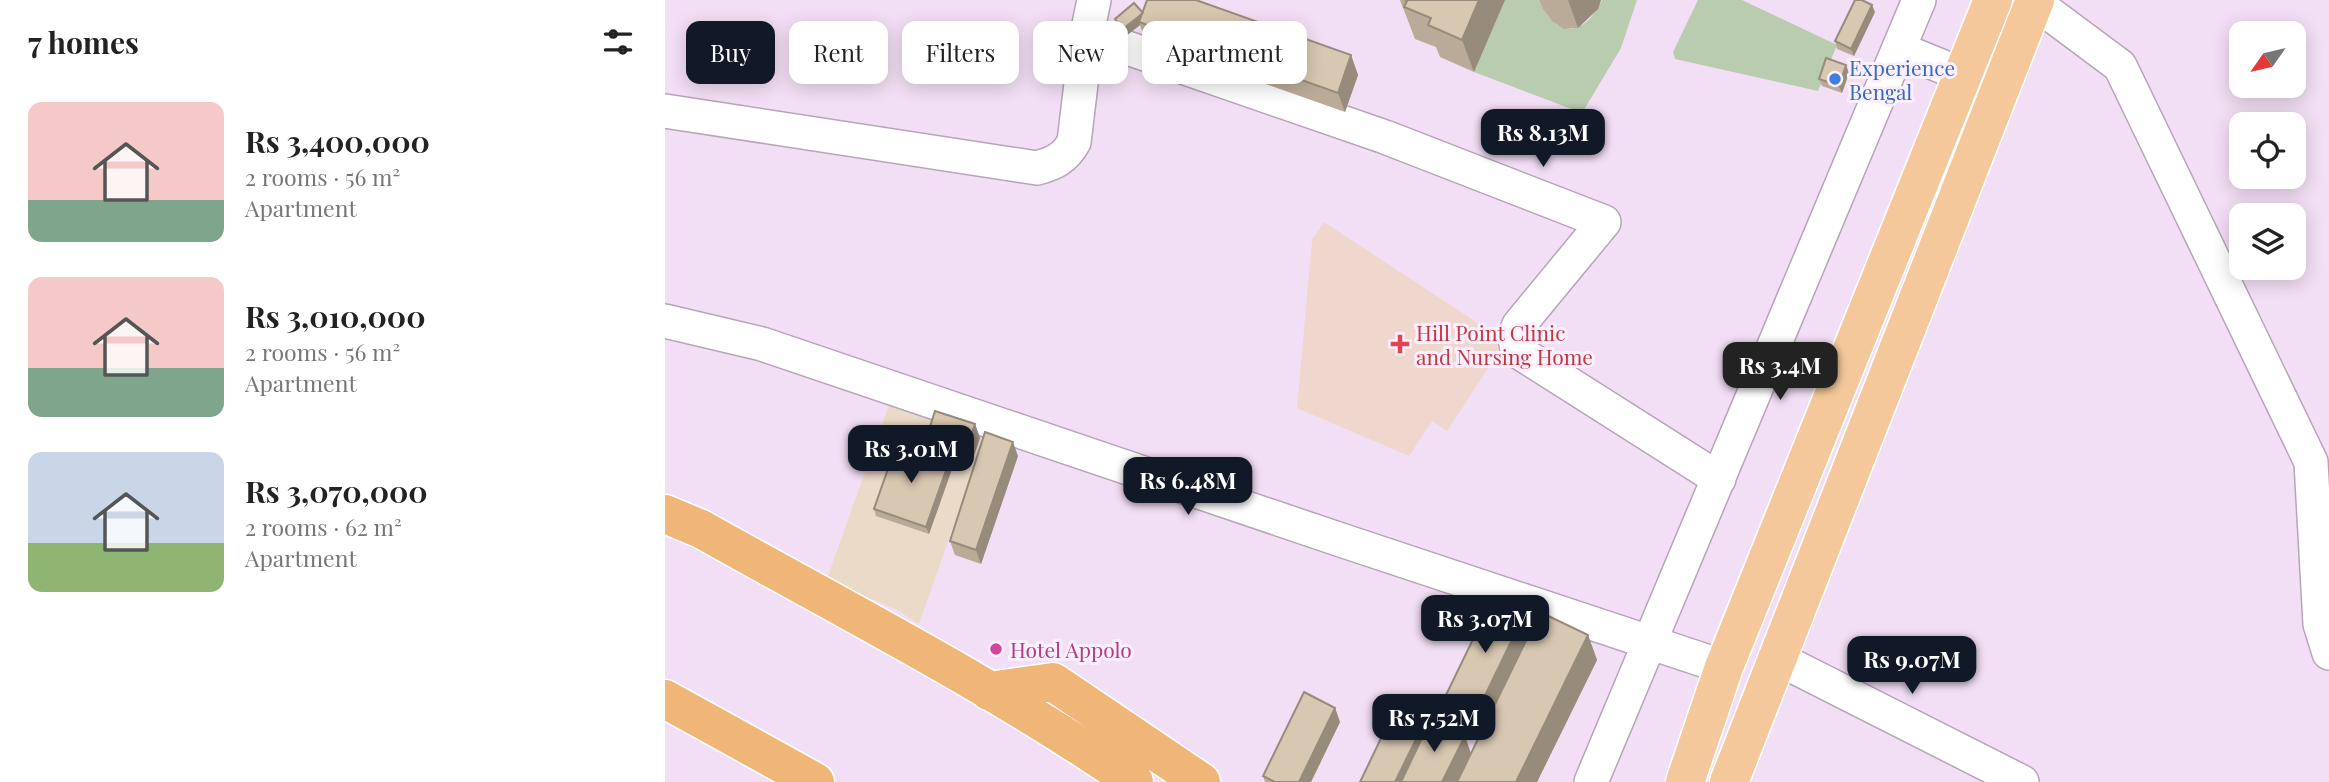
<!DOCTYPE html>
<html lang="en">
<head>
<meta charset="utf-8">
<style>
	:root { --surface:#fff; --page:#f6f6f6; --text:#222; --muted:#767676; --accent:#111827 }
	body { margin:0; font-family:"Playfair Display",serif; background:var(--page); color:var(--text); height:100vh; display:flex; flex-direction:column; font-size:26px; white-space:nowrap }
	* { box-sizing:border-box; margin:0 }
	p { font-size:23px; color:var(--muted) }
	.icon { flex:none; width:38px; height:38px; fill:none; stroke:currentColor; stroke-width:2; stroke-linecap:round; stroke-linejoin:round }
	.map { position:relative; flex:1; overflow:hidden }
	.side { display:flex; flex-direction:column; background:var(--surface); width:665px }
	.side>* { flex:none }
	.guide { position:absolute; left:21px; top:21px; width:665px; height:63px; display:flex; gap:14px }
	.needle { width:46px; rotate:236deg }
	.tools { position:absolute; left:1564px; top:21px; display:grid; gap:14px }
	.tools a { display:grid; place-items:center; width:77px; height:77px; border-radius:14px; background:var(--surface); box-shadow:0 4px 18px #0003; font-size:35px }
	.price { position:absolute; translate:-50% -60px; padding:0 16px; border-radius:14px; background:var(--accent); color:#fff; font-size:23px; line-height:46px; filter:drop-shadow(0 2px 4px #0008) }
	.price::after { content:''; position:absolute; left:50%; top:42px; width:21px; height:16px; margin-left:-10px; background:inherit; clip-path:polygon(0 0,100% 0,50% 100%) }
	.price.current { background:#222; color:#fff }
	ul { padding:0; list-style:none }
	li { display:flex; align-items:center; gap:21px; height:175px; padding:0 28px }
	li span { display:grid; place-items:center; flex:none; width:196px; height:140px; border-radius:14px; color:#555 }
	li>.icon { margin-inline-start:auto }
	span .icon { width:84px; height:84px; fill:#fffc; stroke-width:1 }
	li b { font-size:30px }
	h2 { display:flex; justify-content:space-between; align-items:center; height:84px; padding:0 28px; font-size:30px }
	.tag { padding:0 24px; border-radius:14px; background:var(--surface); box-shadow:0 4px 18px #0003; font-size:24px; line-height:63px }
	.tag.current { background:var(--accent); color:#fff }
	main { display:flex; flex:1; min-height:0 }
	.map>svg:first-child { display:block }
	.commercial { fill:#ebdac8 }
	.medical { fill:#f0d7ce }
	.green { fill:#b9ccaf }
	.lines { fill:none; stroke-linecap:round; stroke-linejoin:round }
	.minor-casing { stroke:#b7a4b9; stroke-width:36 }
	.primary-casing { stroke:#fff; stroke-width:41 }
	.trunk-casing { stroke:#fff; stroke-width:41 }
	.minor { stroke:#fff; stroke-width:33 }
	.primary { stroke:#f4c89a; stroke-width:38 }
	.trunk { stroke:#f0b678; stroke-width:38 }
	.wall { fill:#baab98 }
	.shaded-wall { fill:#978b7c }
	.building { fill:#d8c7b1; stroke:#978b7c; stroke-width:2 }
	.shop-dot { fill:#3f7fe0; stroke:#fbeffd; stroke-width:2.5 }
	.health-dot { fill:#e0444e; stroke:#fbeffd; stroke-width:2.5 }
	.hotel-dot { fill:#d1479c; stroke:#fbeffd; stroke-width:2.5 }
	.labels { text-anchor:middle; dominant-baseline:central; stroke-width:6; stroke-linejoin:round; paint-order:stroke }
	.shop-label { font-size:21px; fill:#366cbe; stroke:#fbeffd; text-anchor:start }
	.health-label { font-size:21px; fill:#be3a42; stroke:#fbeffd; text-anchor:start }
	.hotel-label { font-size:21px; fill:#b23c85; stroke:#fbeffd; text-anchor:start }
</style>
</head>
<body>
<main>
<section class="side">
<h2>7 homes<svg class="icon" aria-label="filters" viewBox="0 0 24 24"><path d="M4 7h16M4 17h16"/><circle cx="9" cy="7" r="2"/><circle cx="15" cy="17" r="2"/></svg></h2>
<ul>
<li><span style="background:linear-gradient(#f6c9c9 70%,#7fa58c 0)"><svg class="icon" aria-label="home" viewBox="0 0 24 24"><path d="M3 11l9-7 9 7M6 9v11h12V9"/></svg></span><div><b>Rs 3,400,000</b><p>2 rooms · 56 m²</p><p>Apartment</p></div></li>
<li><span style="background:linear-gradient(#f6c9c9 65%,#7fa58c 0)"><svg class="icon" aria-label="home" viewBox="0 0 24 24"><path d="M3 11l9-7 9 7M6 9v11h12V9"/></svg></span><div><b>Rs 3,010,000</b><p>2 rooms · 56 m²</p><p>Apartment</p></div></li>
<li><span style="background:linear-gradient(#c9d6e8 65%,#8fb573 0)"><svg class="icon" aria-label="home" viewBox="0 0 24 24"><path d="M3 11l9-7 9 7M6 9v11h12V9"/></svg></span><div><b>Rs 3,070,000</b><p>2 rooms · 62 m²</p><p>Apartment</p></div></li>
</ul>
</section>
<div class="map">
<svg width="1664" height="782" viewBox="0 0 1664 782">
	<rect width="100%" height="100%" fill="#f3dff5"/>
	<path class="commercial" d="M225 402 320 436 254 624 232 610 209 600 184 593 158 590Z"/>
	<path class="medical" d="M659 222 831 335 833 353 782 431 767 421 744 456 632 408 647 240Z"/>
	<path class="green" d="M840 0H874C891 39 919 38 937 0H972L956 48 917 113 809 72Z
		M1033 0H1077L1172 45 1153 91 1010 59 1008 52Z"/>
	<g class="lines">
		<g class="minor-casing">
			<path id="minor" d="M1369 2 1455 66 1646 462 1655 624 1664 653
				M422 34 720 137 939 222 854 325C849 335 849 342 854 352L1054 479
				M1234 49 1298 75
				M0 111 372 168C390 163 400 158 409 142L422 34 429 0
				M0 321 97 344 676 540 1059 667
				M1112 658 1357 782
				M926 782 1254 0"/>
		</g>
		<g class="primary-casing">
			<path id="primary" d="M1020 782 1059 667 1328 0
				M1064 782 1370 0"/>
		</g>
		<g class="trunk-casing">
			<path id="trunk" d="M0 514 36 529C182 611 331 687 469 782
				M324 691 388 682 536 782
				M0 699 150 782"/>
		</g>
		<use href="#minor" class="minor"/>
		<use href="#primary" class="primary"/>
		<use href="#trunk" class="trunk"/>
	</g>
	<path class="wall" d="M735 0H840L809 72 775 57 771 47 750 39Z
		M874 0H936L933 9 913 28 899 29 887 21 878 9Z
		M1210 12 1189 56 1172 49 1170 41Z
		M477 13 686 55 693 75 680 112 481 42 475 25 461 36 452 26 450 19Z
		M1184 73 1177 93 1157 86 1154 79Z
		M310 424 315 438 307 461 268 447 263 433Z
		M353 456 316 564 290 555 285 541Z
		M284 462 287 469 264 534 211 516 209 509Z
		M866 630 923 635 932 660 872 782H695L762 727 806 753 817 731 787 717 780 697Z
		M670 708 675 722 646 782H600L598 776Z"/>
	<path class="shaded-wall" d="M814 0H840L809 72 797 40Z
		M903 0H936L933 9 913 28Z
		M1207 5 1210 12 1189 56 1186 49Z
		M478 13 474 22 475 25 461 36 458 29Z
		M686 55 693 75 680 112 673 93Z
		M1181 65 1184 73 1177 93 1174 86Z
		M310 424 315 438 307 461 302 447Z
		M348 442 353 456 316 564 311 550Z
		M284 462 287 469 264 534 261 527Z
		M860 613 867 633 819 732 812 712Z
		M923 635 932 660 872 782H851Z
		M670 708 675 722 646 782H634Z
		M760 721 765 735 742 782H730Z
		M800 736 807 756 794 782H777Z"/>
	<path class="building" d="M482 0H531L686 55 673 93 474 22Z
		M740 0H814L797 40 763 25 766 18 739 7 742 1Z
		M1190 0H1197L1207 5 1186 49 1170 41Z
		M469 3 478 13 458 29 450 19Z
		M1161 58 1181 65 1174 86 1154 79Z
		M270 411 310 424 302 447 263 433Z
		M320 432 348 442 311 550 285 541Z
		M232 443 284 462 261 527 209 509Z
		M828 598 860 613 812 712 780 697Z
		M875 612 923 635 851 782H792Z
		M639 692 670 708 634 782H610L598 776Z
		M731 707 760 721 730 782H695Z
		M766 719 800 736 777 782H736Z"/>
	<circle class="shop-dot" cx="1170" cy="79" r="7"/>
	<path class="health-dot" d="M731.5 333.5h7v7h7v7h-7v7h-7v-7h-7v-7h7z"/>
	<circle class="hotel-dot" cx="331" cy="649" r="7"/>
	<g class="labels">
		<g class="shop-label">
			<text x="1184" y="67">Experience<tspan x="1184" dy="24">Bengal</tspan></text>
		</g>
		<g class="health-label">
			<text x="751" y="332">Hill Point Clinic<tspan x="751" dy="24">and Nursing Home</tspan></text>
		</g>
		<g class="hotel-label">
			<text x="345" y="649">Hotel Appolo</text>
		</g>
	</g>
</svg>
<div class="tools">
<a><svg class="needle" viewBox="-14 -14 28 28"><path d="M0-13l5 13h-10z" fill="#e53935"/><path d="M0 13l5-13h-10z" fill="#767676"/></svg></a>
<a><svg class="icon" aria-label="locate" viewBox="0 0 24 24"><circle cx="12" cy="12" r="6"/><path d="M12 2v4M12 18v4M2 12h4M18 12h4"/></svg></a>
<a><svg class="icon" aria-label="layers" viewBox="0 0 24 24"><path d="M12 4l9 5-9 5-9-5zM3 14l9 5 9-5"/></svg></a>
</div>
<b class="price" style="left:878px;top:169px">Rs 8.13M</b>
<b class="price current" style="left:1115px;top:402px">Rs 3.4M</b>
<b class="price" style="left:246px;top:485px">Rs 3.01M</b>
<b class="price" style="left:523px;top:517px">Rs 6.48M</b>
<b class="price" style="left:820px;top:655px">Rs 3.07M</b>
<b class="price" style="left:1247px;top:696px">Rs 9.07M</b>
<b class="price" style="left:769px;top:754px">Rs 7.52M</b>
<div class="guide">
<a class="tag current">Buy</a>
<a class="tag">Rent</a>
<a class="tag">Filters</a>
<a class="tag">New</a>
<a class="tag">Apartment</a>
</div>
</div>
</main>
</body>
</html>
